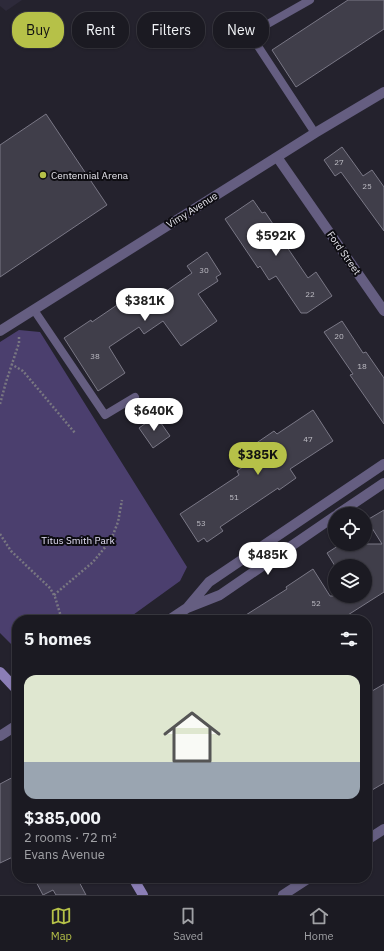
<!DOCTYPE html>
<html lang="en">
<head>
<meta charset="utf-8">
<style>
	:root { --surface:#1b1a22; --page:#28272f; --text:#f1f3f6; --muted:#a0a1a5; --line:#393840; --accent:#b6c148 }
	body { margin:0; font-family:"IBM Plex Sans",sans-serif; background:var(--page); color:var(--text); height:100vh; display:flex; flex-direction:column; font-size:15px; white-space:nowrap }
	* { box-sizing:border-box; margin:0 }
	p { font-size:13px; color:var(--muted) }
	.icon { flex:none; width:22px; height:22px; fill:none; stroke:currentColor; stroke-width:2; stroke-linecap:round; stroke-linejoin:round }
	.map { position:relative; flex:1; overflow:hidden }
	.drawer { position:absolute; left:12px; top:615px; width:360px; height:268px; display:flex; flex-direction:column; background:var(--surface); border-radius:16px; box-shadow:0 1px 3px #0004,0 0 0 1px var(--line) }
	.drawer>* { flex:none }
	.hud { position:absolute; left:12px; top:12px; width:360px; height:36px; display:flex; gap:8px }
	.tools { position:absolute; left:328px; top:507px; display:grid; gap:8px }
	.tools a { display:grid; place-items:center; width:44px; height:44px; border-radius:50%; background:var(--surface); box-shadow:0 1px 3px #0004,0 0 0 1px var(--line); font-size:20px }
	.price { position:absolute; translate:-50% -34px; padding:0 9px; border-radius:14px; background:#fff; color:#222; font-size:13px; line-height:26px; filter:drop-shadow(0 1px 2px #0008) }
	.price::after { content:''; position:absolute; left:50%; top:24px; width:12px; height:9px; margin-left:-6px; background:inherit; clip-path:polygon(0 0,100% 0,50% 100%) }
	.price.on { background:var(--accent); color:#111 }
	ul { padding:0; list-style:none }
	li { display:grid; align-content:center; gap:8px; height:212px; padding:0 12px }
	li+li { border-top:1px solid var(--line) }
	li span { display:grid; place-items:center; height:124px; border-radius:12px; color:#555 }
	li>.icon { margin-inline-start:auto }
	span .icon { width:72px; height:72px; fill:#fffc; stroke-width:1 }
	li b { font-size:17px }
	h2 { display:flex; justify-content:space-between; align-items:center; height:48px; padding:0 12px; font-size:17px }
	.pill { padding:0 14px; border-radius:16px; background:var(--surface); box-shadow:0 1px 3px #0004,0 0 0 1px var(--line); font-size:14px; line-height:36px }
	.pill.on { background:var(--accent); color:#111 }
	.tab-bar { display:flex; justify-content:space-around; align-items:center; height:56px; border-top:1px solid var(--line); background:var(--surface); font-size:11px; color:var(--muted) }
	.tab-bar a { display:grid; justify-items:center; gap:2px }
	.tab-bar .on { color:var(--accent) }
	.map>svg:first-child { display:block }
	.built { fill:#2d2a3a }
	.green { fill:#4b3f6e }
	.building { fill:#403e4a; stroke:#7a7886 }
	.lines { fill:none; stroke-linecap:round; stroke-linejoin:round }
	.path { stroke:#797781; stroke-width:2.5; stroke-dasharray:2 2; stroke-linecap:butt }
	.lane { stroke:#655e81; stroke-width:8 }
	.street { stroke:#655e81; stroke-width:10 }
	.secondary { stroke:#8b7eb6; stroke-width:10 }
	.poi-dot { fill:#b6c148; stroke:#0d0c11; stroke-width:1.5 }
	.labels { text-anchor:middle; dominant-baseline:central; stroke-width:4; stroke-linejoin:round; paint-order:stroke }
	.number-label { font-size:8px; fill:#bebdc5 }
	.poi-label { font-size:10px; fill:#e8e7ee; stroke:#0d0c11; text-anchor:start }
	.street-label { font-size:10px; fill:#e8e7ee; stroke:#0d0c11 }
	.park-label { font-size:10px; fill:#e2def4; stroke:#0d0c11 }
</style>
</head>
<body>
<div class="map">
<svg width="384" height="895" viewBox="0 0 384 895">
	<rect width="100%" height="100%" fill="#24222d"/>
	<path class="built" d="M0 0H22L6 11 0 6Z"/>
	<path class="green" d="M19 330 40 332 187 567 180 581 126 620H17V650L0 633V342Z"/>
	<path class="building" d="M348 0H384V29L296 87 272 50Z
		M46 114 107 205 0 277V145Z
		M342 147 363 176 372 170 384 187V231L341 172 335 176 324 160Z
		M253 200 262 213 265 212 273 224 272 225 308 278 316 272 332 296 307 313H301L276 276 269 280 260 266 258 268 225 219Z
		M207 252 221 274 216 277 218 281 198 294 217 321 181 346 163 321 144 334 139 327 109 347 125 373 98 391 64 338 91 320 92 322 117 305 119 309 139 296 145 306 192 273 187 266Z
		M342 321 363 353 366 352 384 378V424L350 375 353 374 324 332Z
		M313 410 333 441 290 469 296 478 279 490 278 488 220 527 223 531 207 542 204 538 198 542 180 514 239 475 237 471 262 454 255 444 274 431 277 434Z
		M156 416 170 436 153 448 139 428Z
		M384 510V592L340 620H238L287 589 286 587 313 569 330 596H365V566H335L327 553 341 544H382L367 520Z
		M384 684V783L367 793V694Z
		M17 775V855L0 863V784Z
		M34 878H77L86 895H56L53 890 43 895Z"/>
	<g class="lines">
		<path class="path" d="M11 364 23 371 75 433
			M0 404 6 382 19 343V335
			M0 534 11 551 50 588 55 597 62 620
			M54 595 93 562 111 540 118 522 122 500"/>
		<path class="lane" d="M310 0 250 34 315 133
			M34 310 105 415 135 397"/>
		<path class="street" d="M277 157 384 311
			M0 331 315 133 384 92
			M338 514 384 483
			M187 608 209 582 384 464
			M169 620 187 608 220 595 335 516
			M0 736 17 725
			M367 840 384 829
			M283 895 309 878"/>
		<path class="secondary" d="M0 672 17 690
			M133 878 143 895"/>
	</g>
	<circle class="poi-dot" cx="43" cy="175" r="4"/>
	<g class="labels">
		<g class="number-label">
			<text x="339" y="162">27</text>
			<text x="367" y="186">25</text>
			<text x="204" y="270">30</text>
			<text x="310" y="294">22</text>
			<text x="339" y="336">20</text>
			<text x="95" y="356">38</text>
			<text x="362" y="366">18</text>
			<text x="308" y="439">47</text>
			<text x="234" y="497">51</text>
			<text x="201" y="523">53</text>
			<text x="316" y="603">52</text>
		</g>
		<g class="poi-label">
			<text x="51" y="175">Centennial Arena</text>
		</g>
		<g class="street-label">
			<text transform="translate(192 210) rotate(-32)">Vimy Avenue</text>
			<text transform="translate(344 253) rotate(55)">Ford Street</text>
		</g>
		<g class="park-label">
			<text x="78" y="540">Titus Smith Park</text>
		</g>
	</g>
</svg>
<div class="tools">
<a><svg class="icon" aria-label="locate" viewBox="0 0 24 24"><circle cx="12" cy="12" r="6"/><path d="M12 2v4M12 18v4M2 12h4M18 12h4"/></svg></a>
<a><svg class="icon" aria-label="layers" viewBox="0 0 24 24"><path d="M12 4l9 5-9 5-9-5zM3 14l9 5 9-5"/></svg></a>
</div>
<b class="price" style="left:276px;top:257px">$592K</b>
<b class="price" style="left:145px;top:322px">$381K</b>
<b class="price" style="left:154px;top:432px">$640K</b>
<b class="price on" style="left:258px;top:476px">$385K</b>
<b class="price" style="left:268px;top:576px">$485K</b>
<div class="hud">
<a class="pill on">Buy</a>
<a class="pill">Rent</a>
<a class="pill">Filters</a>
<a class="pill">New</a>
</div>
<section class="drawer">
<h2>5 homes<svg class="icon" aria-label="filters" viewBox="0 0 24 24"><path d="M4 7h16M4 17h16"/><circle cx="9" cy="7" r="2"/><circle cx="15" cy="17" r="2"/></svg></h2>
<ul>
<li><span style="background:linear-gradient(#dfe7d0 70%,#9aa5b1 0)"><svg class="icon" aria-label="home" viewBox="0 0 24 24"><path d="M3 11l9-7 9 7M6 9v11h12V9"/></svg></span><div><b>$385,000</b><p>2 rooms · 72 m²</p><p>Evans Avenue</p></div></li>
</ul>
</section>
</div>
<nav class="tab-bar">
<a class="on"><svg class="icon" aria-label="map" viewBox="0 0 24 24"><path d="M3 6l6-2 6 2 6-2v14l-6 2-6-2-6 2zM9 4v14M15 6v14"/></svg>Map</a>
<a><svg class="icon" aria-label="saved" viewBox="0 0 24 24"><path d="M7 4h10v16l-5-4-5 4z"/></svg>Saved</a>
<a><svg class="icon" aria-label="home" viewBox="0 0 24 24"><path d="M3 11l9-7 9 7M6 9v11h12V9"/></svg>Home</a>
</nav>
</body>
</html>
